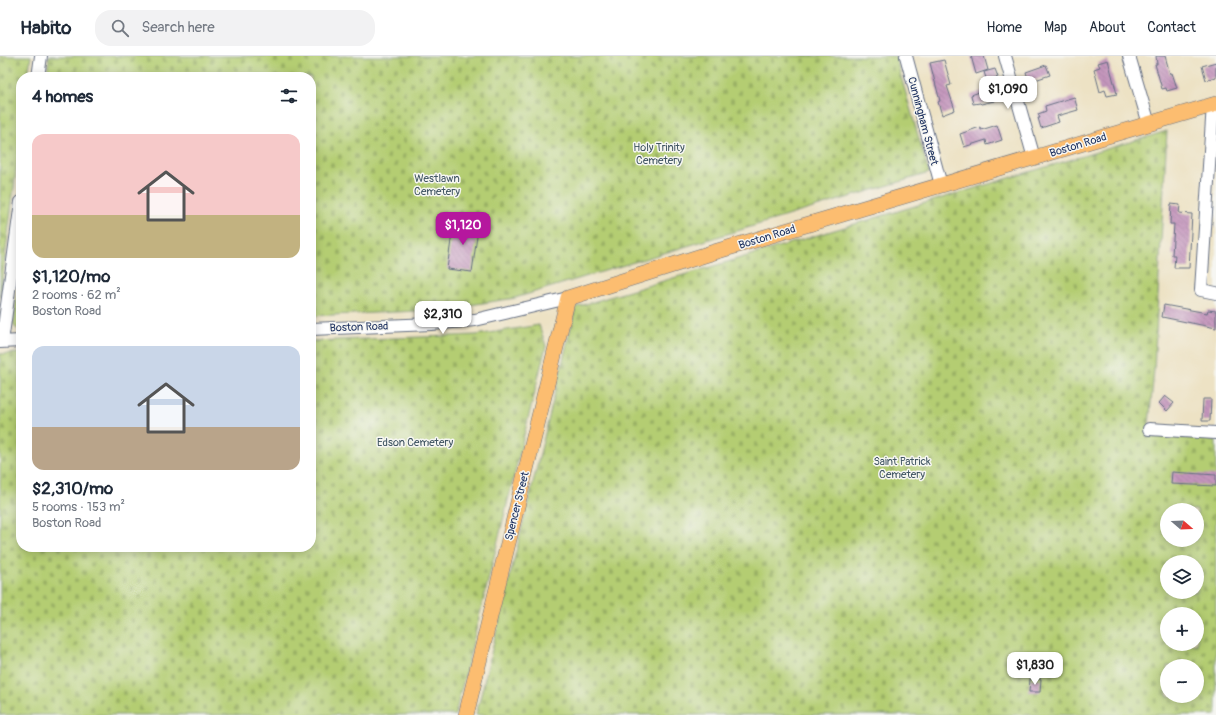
<!DOCTYPE html>
<html lang="en">
<head>
<meta charset="utf-8">
<style>
	:root { --surface:#fff; --page:#f2f2f3; --text:#1f2937; --muted:#747a83; --line:#e0e1e3; --accent:#b5179e }
	body { margin:0; font-family:Pangolin,sans-serif; background:var(--page); color:var(--text); height:100vh; display:flex; flex-direction:column; font-size:15px; white-space:nowrap }
	* { box-sizing:border-box; margin:0 }
	p { font-size:13px; color:var(--muted) }
	.icon { flex:none; width:22px; height:22px; fill:none; stroke:currentColor; stroke-width:2; stroke-linecap:round; stroke-linejoin:round }
	.map { position:relative; flex:1; overflow:hidden }
	.panel { position:absolute; left:16px; top:16px; width:300px; height:480px; display:flex; flex-direction:column; background:var(--surface); border-radius:16px; box-shadow:0 2px 10px #0003 }
	.panel>* { flex:none }
	.needle { width:26px; rotate:109deg }
	.fabs { position:absolute; left:1160px; top:447px; display:grid; gap:8px }
	.fabs a { display:grid; place-items:center; width:44px; height:44px; border-radius:50%; background:var(--surface); box-shadow:0 2px 10px #0003; font-size:20px }
	.price { position:absolute; translate:-50% -34px; padding:0 9px; border-radius:8px; background:#fff; color:#222; font-size:13px; line-height:26px; filter:drop-shadow(0 1px 2px #0008) }
	.price::after { content:''; position:absolute; left:50%; top:24px; width:12px; height:9px; margin-left:-6px; background:inherit; clip-path:polygon(0 0,100% 0,50% 100%) }
	.price.active { background:var(--accent); color:#fff }
	ul { padding:0; list-style:none }
	li { display:grid; align-content:center; gap:8px; height:212px; padding:0 16px }
	li span { display:grid; place-items:center; height:124px; border-radius:12px; color:#555 }
	li>.icon { margin-inline-start:auto }
	span .icon { width:72px; height:72px; fill:#fffc; stroke-width:1 }
	li b { font-size:17px }
	h2 { display:flex; justify-content:space-between; align-items:center; height:48px; padding:0 16px; font-size:17px }
	header { display:flex; align-items:center; gap:24px; box-sizing:border-box; height:56px; padding:0 20px; background:var(--surface); border-bottom:1px solid var(--line) }
	header strong { font-size:19px }
	nav { display:flex; gap:22px; margin-inline-start:auto; font-size:14px }
	.search { width:280px; height:36px; background:var(--page); display:flex; align-items:center; gap:10px; box-sizing:border-box; padding:0 14px; border-radius:16px; color:var(--muted); font-size:15px }
	.map>svg:first-child { display:block }
	.cemetery { fill:url(#cemetery-stones); stroke:#687e68; fill-rule:evenodd }
	.building { fill:url(#building-back-hatch) }
	.lines { fill:none; stroke-linecap:round; stroke-linejoin:round }
	.minor-casing { stroke:#646e82; stroke-width:14 }
	.major-casing { stroke:#646e82; stroke-width:16 }
	.minor { stroke:#fff; stroke-width:12 }
	.major { stroke:#fcbd6f; stroke-width:15 }
	.labels { text-anchor:middle; dominant-baseline:central; stroke-width:3; stroke-linejoin:round; paint-order:stroke }
	.street-label { font-size:11px; fill:#1b2f5e; stroke:#f6f6f2 }
	.park-label { font-size:11px; fill:#415663; stroke:#f6f6f2 }
</style>
</head>
<body>
<header>
<strong>Habito</strong>
<div class="search"><svg class="icon" aria-label="search" viewBox="0 0 24 24"><circle cx="10" cy="10" r="6"/><path d="M15 15l6 6"/></svg>Search here</div>
<nav><a>Home</a><a>Map</a><a>About</a><a>Contact</a></nav>
</header>
<div class="map">
<svg width="1216" height="659" viewBox="0 0 1216 659">
	<defs>
		<pattern id="cemetery-stones" width="16" height="16" patternUnits="userSpaceOnUse"><rect width="16" height="16" fill="#b4cd72"/><path d="M2 7V4a2 2 0 0 1 4 0v3zM10 15v-3a2 2 0 0 1 4 0v3z" fill="#9ab065"/></pattern>
		<pattern id="building-back-hatch" width="6" height="6" patternUnits="userSpaceOnUse"><rect width="6" height="6" fill="#c495bc"/><path d="M-1 5l2 2M0 0l6 6M5-1l2 2" fill="none" stroke="#9e7a9c"/></pattern>
	</defs>
	<rect width="100%" height="100%" fill="#f6f6f2"/>
	<filter id="ink" filterUnits="userSpaceOnUse"><feTurbulence type="fractalNoise" baseFrequency=".025" numOctaves="2"/><feDisplacementMap in="SourceGraphic" scale="8" xChannelSelector="R" yChannelSelector="G"/><feConvolveMatrix kernelMatrix="1 2 1 2 8 2 1 2 1" color-interpolation-filters="sRGB"/></filter>
	<filter id="wash" filterUnits="userSpaceOnUse"><feTurbulence type="fractalNoise" baseFrequency=".012" numOctaves="4" result="noise"/><feDisplacementMap in="SourceGraphic" scale="16" xChannelSelector="R" yChannelSelector="G"/><feGaussianBlur stdDeviation="0.9" result="paint"/><feColorMatrix in="noise" values="0 0 0 0 0 0 0 0 0 0 0 0 0 0 0 0 0 1.4 0 .05"/><feComposite in="paint" operator="in"/></filter>
	<g filter="url(#wash)">
		<rect width="100%" height="100%" fill="#ede2c4"/>
		<path class="cemetery" d="M0 0H31L28 21H21V76L0 241Z
			M49 0H895L929 117 515 242 438 254 311 260V21H47Z
			M1167 75 1154 314 1148 380 1216 384V659H476L576 251ZM1167 454H1197V484H1167ZM1167 506H1197V536H1167ZM1167 558H1197V588H1167ZM1167 610H1197V640H1167Z
			M21 209V272L17 273 13 269Z
			M539 269 546 290 455 659H0V298L21 297V491H311V285L476 279Z"/>
		<g id="blocks">
			<path class="building" d="M971 0H984L988 14 976 18Z
				M1156 0H1165L1170 18 1172 17 1177 32 1167 35 1166 32 1162 33 1155 8H1157Z
				M944 4 951 29 947 30 955 54 942 59 938 46 940 45 930 7Z
				M1108 4 1117 38 1107 40 1105 34 1100 36 1094 13 1100 11 1098 7Z
				M1216 6V21L1206 24 1202 10Z
				M1046 9 1050 19 1029 26 1026 16Z
				M995 13 998 21 987 25 984 16Z
				M991 32 994 45 981 48 980 47 973 48 971 39Z
				M1074 41 1078 54 1057 60 1059 66 1041 72 1038 62H1040L1038 58 1046 55 1045 50Z
				M997 69 1002 84 987 89 986 84 964 91 960 78 980 71 981 74Z
				M1171 148 1180 149 1179 157 1192 158 1189 212H1174L1175 199H1172L1174 168H1170Z
				M454 163 479 166 472 216 447 213Z
				M1164 249 1207 257 1208 254 1216 255V272L1162 261Z
				M1165 340 1174 347 1167 355 1159 347Z
				M1203 343H1211L1210 365H1202Z
				M1172 416 1216 419V430L1171 428Z
				M1030 623H1041L1040 636H1029Z"/>
		</g>
	</g>
	<g filter="url(#ink)">
		<use href="#blocks" fill-opacity="0" stroke="#646e82" stroke-width="1"/>
		<g class="lines">
			<g class="minor-casing">
				<path id="minor" d="M906 0 941 129
					M1005 0 1034 102
					M1129 0 1149 68
					M38 21 41 0
					M1213 48 1201 234 1216 237
					M311 273 431 268 475 264 568 242
					M0 286 21 285
					M2 286 21 146
					M1149 373 1216 377"/>
			</g>
			<g class="major-casing">
				<path id="major" d="M466 659 568 242 711 197 1216 48"/>
			</g>
			<use href="#minor" class="minor"/>
			<use href="#major" class="major"/>
		</g>
	</g>
	<g class="labels">
		<g class="street-label">
			<text transform="translate(923 65) rotate(75)">Cunningham Street</text>
			<text transform="translate(1078 89) rotate(-17)">Boston Road</text>
			<text transform="translate(767 181) rotate(-17)">Boston Road</text>
			<text transform="translate(359 271) rotate(-2)">Boston Road</text>
			<text transform="translate(517 450) rotate(-76)">Spencer Street</text>
		</g>
		<g class="park-label">
			<text x="659" y="91">Holy Trinity<tspan x="659" dy="13">Cemetery</tspan></text>
			<text x="437" y="122">Westlawn<tspan x="437" dy="13">Cemetery</tspan></text>
			<text x="415" y="386">Edson Cemetery</text>
			<text x="902" y="405">Saint Patrick<tspan x="902" dy="13">Cemetery</tspan></text>
		</g>
	</g>
</svg>
<div class="fabs">
<a><svg class="needle" viewBox="-14 -14 28 28"><path d="M0-13l5 13h-10z" fill="#e53935"/><path d="M0 13l5-13h-10z" fill="#747a83"/></svg></a>
<a><svg class="icon" aria-label="layers" viewBox="0 0 24 24"><path d="M12 4l9 5-9 5-9-5zM3 14l9 5 9-5"/></svg></a>
<a>+</a>
<a>−</a>
</div>
<b class="price" style="left:1008px;top:54px">$1,090</b>
<b class="price active" style="left:463px;top:190px">$1,120</b>
<b class="price" style="left:443px;top:279px">$2,310</b>
<b class="price" style="left:1035px;top:630px">$1,830</b>
<section class="panel">
<h2>4 homes<svg class="icon" aria-label="filters" viewBox="0 0 24 24"><path d="M4 7h16M4 17h16"/><circle cx="9" cy="7" r="2"/><circle cx="15" cy="17" r="2"/></svg></h2>
<ul>
<li><span style="background:linear-gradient(#f6c9c9 65%,#c2b280 0)"><svg class="icon" aria-label="home" viewBox="0 0 24 24"><path d="M3 11l9-7 9 7M6 9v11h12V9"/></svg></span><div><b>$1,120/mo</b><p>2 rooms · 62 m²</p><p>Boston Road</p></div></li>
<li><span style="background:linear-gradient(#c9d6e8 65%,#b9a48a 0)"><svg class="icon" aria-label="home" viewBox="0 0 24 24"><path d="M3 11l9-7 9 7M6 9v11h12V9"/></svg></span><div><b>$2,310/mo</b><p>5 rooms · 153 m²</p><p>Boston Road</p></div></li>
</ul>
</section>
</div>
</body>
</html>
